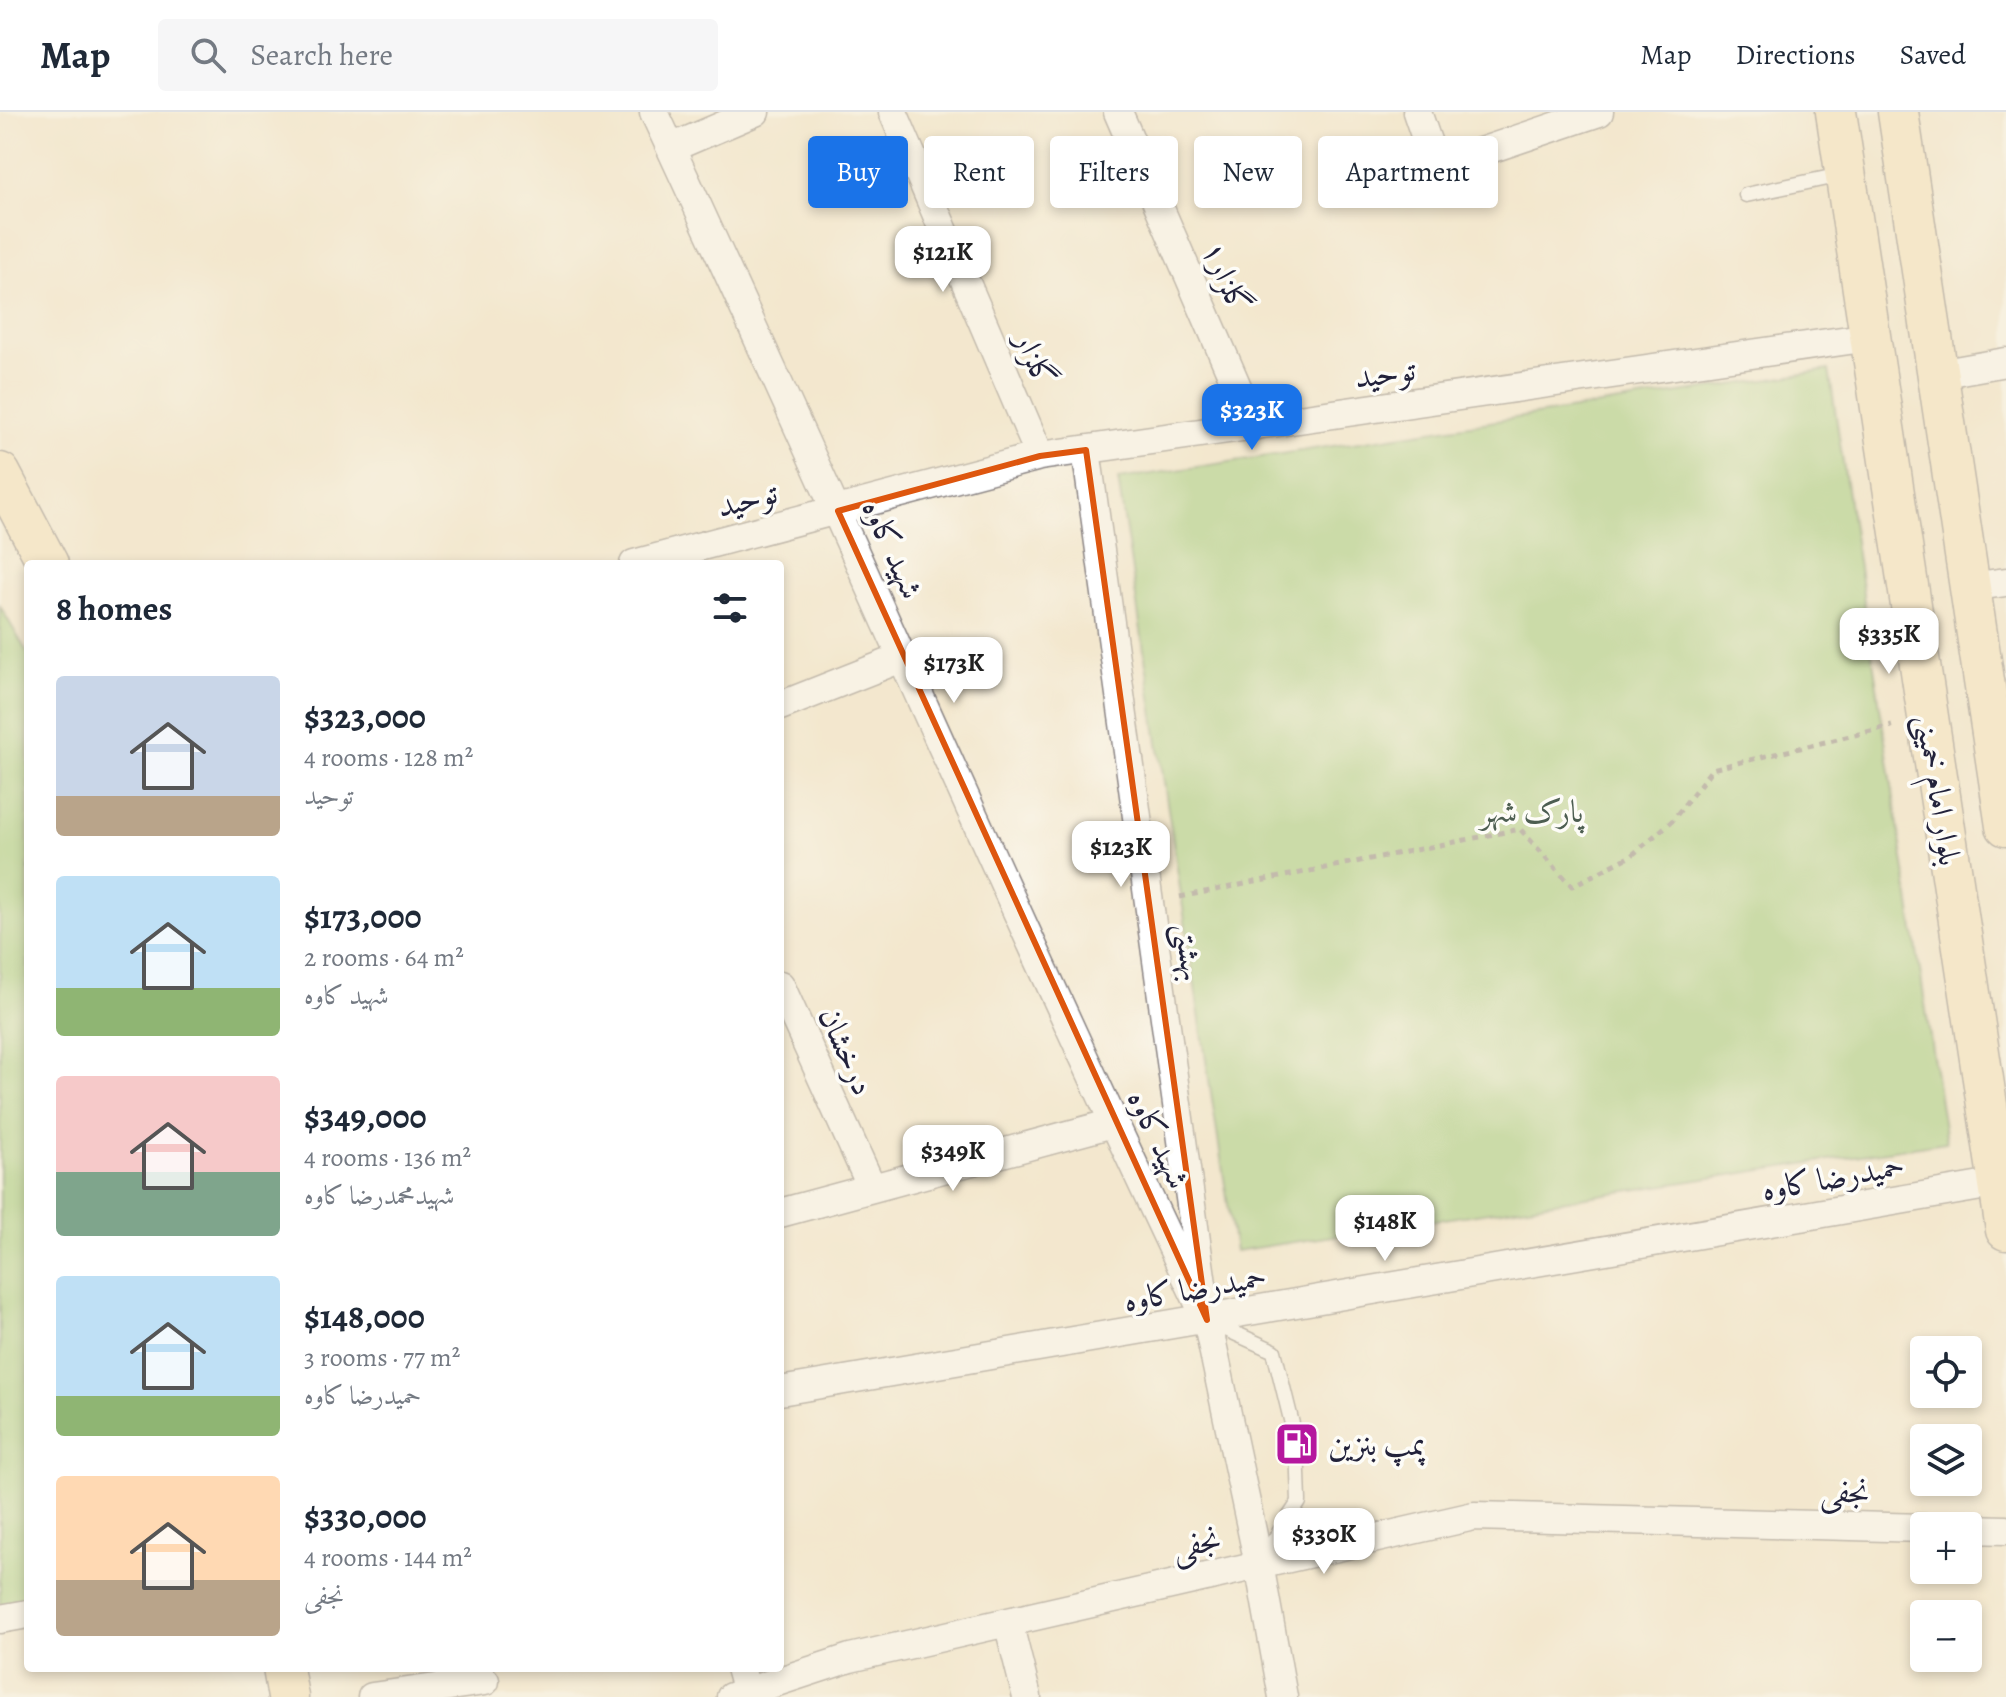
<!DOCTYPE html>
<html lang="en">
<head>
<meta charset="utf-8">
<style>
	:root { --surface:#fff; --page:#f6f6f7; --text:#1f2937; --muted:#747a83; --line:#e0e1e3; --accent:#1a73e8 }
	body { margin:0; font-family:Alegreya,Amiri,serif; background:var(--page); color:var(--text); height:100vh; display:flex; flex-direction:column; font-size:30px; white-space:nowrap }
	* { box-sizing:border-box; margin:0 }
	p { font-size:26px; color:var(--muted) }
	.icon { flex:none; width:44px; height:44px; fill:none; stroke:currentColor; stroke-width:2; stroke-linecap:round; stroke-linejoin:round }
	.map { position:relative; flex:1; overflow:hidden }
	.drawer { position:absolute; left:24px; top:448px; width:760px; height:1112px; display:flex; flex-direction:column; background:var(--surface); border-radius:8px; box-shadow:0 4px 12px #0003 }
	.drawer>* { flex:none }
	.banner { position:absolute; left:808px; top:24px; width:760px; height:72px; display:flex; gap:16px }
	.buttons { position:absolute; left:1910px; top:1224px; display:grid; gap:16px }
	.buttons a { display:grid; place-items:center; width:72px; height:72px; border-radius:8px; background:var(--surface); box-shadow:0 4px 12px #0003; font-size:40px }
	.price { position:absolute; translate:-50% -68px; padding:0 18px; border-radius:16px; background:#fff; color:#222; font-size:26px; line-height:52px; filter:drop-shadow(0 2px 4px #0008) }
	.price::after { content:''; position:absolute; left:50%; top:48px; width:24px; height:18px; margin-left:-12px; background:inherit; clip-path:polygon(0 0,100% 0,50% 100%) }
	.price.on { background:var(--accent); color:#fff }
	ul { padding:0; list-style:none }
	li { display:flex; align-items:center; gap:24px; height:200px; padding:0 32px }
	li span { display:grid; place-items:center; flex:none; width:224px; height:160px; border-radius:8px; color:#555 }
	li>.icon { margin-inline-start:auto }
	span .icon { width:96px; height:96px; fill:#fffc; stroke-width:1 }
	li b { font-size:34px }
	h2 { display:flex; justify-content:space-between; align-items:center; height:96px; padding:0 32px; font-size:34px }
	.tag { padding:0 28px; border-radius:8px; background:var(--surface); box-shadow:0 4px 12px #0003; font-size:28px; line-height:72px }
	.tag.on { background:var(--accent); color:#fff }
	header { display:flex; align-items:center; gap:48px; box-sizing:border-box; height:112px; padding:0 40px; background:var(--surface); border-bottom:2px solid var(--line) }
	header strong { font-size:38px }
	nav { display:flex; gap:44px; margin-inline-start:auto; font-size:28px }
	.search { width:560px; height:72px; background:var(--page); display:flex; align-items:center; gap:20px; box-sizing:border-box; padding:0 28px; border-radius:8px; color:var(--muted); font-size:30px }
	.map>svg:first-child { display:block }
	.green { fill:#9ccc7a; stroke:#5f775a; stroke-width:2 }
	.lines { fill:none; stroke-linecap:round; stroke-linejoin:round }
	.service-casing { stroke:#8a8484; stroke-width:17 }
	.minor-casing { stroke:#8a8484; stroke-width:31 }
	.secondary-casing { stroke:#8a8484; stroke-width:43 }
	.path { stroke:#8a8484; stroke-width:5; stroke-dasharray:6 6; stroke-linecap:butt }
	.service { stroke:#fff; stroke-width:14 }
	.minor { stroke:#fff; stroke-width:28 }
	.secondary { stroke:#f9e7c3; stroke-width:40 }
	.marked { fill:none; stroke:#de560e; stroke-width:6; stroke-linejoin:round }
	.labels { text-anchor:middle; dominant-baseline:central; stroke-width:7; stroke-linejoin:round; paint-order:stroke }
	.street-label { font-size:32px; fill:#22223b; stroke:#fdfcf7 }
	.park-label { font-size:32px; fill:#4d5e51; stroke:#fdfcf7 }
	.poi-label { font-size:32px; fill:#22223b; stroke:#fdfcf7; text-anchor:start }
</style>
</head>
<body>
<header>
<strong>Map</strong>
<div class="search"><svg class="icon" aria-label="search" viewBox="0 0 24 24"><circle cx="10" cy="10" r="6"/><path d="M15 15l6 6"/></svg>Search here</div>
<nav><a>Map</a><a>Directions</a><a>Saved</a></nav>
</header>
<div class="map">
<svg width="2006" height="1585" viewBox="0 0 2006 1585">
	<rect width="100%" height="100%" fill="#fdfcf7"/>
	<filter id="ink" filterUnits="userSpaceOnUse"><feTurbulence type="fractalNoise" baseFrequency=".0125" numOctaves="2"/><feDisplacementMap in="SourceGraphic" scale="16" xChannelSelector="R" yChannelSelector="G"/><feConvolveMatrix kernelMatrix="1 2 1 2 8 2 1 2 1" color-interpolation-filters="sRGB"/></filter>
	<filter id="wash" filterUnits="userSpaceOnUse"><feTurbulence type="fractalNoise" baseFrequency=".006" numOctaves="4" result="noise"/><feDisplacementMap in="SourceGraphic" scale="32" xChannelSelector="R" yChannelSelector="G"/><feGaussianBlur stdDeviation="1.8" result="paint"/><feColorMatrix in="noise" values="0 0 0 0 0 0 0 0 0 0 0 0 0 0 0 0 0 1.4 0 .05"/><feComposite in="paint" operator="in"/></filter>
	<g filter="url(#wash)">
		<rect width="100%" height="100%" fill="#f3e7ce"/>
		<path class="green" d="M1829 258 1946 1030 1235 1139 1118 367Z
			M0 494 28 542V1499L0 1505Z"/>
	</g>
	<g filter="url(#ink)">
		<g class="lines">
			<g class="service-casing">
				<path id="service" d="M1746 83 1841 63
					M1208 1209 1274 1239 1297 1332 1299 1390 1261 1448"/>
			</g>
			<g class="minor-casing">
				<path id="minor" d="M654 0C841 402 1016 809 1207 1208
					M893 0 1040 344
					M1118 0 1254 314
					M1417 0 1436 55 1599 0
					M671 36 755 0
					M1938 262 2006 250
					M1086 338 1207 1208 1259 1452 1283 1585
					M634 452 1040 344 1870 225
					M1969 475 2006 470
					M780 594 904 545
					M780 873 872 1076
					M780 1101 1113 1011
					M780 1279 1999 1071
					M1968 1417 2006 1418
					M0 1507 28 1502
					M1008 1510 1027 1585
					M740 1556 747 1580
					M372 1585 485 1569
					M731 1585 850 1546 1474 1404 1924 1416"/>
			</g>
			<g class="secondary-casing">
				<path id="secondary" d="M1836 0 2006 1118
					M1898 0 2006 714
					M0 361 48 452
					M283 1556 288 1585"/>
			</g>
			<path class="path" d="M1180 785 1520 717 1572 774 1631 744 1672 709 1712 657 1892 614"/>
			<use href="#service" class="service"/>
			<use href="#minor" class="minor"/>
			<use href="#secondary" class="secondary"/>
		</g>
	</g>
	<path d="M0 0H2006V1585H0ZM1086 338 1207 1208 838 399 1040 344Z" fill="#f3e7ce" fill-opacity=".55" fill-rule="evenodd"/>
	<path class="marked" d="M1086 338 1207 1208 838 399 1040 344Z"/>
	<defs>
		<g id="fuel-square" transform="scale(2.3)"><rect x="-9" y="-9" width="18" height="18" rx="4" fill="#b5179e" stroke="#fdfcf7"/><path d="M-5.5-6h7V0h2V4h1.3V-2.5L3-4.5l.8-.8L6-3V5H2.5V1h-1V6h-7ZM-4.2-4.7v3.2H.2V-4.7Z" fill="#fff"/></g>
	</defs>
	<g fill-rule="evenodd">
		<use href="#fuel-square" x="1297" y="1332"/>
	</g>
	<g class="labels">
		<g class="street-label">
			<text transform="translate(1227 165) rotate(66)">گلزار۱</text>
			<text transform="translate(1036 247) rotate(67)">گلزار</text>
			<text transform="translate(1385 261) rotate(-8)">توحید</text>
			<text transform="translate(747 387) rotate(-15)">توحید</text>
			<text transform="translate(893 437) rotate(66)">شهید کاوه</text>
			<text transform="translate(1939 678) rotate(81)">بلوار امام خمینی</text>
			<text transform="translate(1190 840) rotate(82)">بهشتی</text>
			<text transform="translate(847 939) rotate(66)">درخشان</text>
			<text transform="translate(1159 1027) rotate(65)">شهید کاوه</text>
			<text transform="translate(1833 1065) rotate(-10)">حمیدرضا کاوه</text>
			<text transform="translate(1195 1176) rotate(-10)">حمیدرضا کاوه</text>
			<text transform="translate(1845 1379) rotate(2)">نجفی</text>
			<text transform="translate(1196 1431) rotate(-13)">نجفی</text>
		</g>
		<g class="park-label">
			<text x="1532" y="699">پارک شهر</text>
		</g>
		<g class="poi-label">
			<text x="1328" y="1332">پمپ بنزین</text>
		</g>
	</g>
</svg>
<div class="buttons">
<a><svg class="icon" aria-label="locate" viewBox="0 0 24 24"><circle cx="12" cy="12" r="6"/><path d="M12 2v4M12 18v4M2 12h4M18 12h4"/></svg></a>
<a><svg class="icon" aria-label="layers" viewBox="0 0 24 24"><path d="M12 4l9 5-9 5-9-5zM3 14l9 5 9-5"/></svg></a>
<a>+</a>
<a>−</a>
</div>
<b class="price" style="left:943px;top:182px">$121K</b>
<b class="price on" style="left:1252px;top:340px">$323K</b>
<b class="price" style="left:1889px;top:564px">$335K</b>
<b class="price" style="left:954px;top:593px">$173K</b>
<b class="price" style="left:1121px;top:777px">$123K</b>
<b class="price" style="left:953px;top:1081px">$349K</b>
<b class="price" style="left:1385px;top:1151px">$148K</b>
<b class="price" style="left:1324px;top:1464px">$330K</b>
<div class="banner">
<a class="tag on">Buy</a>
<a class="tag">Rent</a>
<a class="tag">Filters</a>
<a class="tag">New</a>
<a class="tag">Apartment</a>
</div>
<section class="drawer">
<h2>8 homes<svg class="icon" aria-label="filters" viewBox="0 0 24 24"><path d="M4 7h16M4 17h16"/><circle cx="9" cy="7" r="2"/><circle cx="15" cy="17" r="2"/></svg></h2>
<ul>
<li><span style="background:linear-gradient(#c9d6e8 75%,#b9a48a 0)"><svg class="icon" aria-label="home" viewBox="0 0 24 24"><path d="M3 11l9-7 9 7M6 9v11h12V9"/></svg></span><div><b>$323,000</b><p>4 rooms · 128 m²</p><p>توحید</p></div></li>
<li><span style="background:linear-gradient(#bfe0f5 70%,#8fb573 0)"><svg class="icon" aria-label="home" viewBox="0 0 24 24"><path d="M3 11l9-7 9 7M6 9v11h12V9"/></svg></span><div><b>$173,000</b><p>2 rooms · 64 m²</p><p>شهید کاوه</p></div></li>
<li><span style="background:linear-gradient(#f6c9c9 60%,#7fa58c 0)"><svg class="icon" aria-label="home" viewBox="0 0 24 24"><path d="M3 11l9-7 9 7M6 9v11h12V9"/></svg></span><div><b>$349,000</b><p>4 rooms · 136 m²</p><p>شهیدمحمدرضا کاوه</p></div></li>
<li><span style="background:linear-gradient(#bfe0f5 75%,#8fb573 0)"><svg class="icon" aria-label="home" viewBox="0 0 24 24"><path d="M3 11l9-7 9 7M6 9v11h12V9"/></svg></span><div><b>$148,000</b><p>3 rooms · 77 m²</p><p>حمیدرضا کاوه</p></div></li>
<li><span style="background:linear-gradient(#ffd9b3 65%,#b9a48a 0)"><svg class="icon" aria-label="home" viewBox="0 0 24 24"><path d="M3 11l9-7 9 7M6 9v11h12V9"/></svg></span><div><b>$330,000</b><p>4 rooms · 144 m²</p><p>نجفی</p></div></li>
</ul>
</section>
</div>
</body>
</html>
